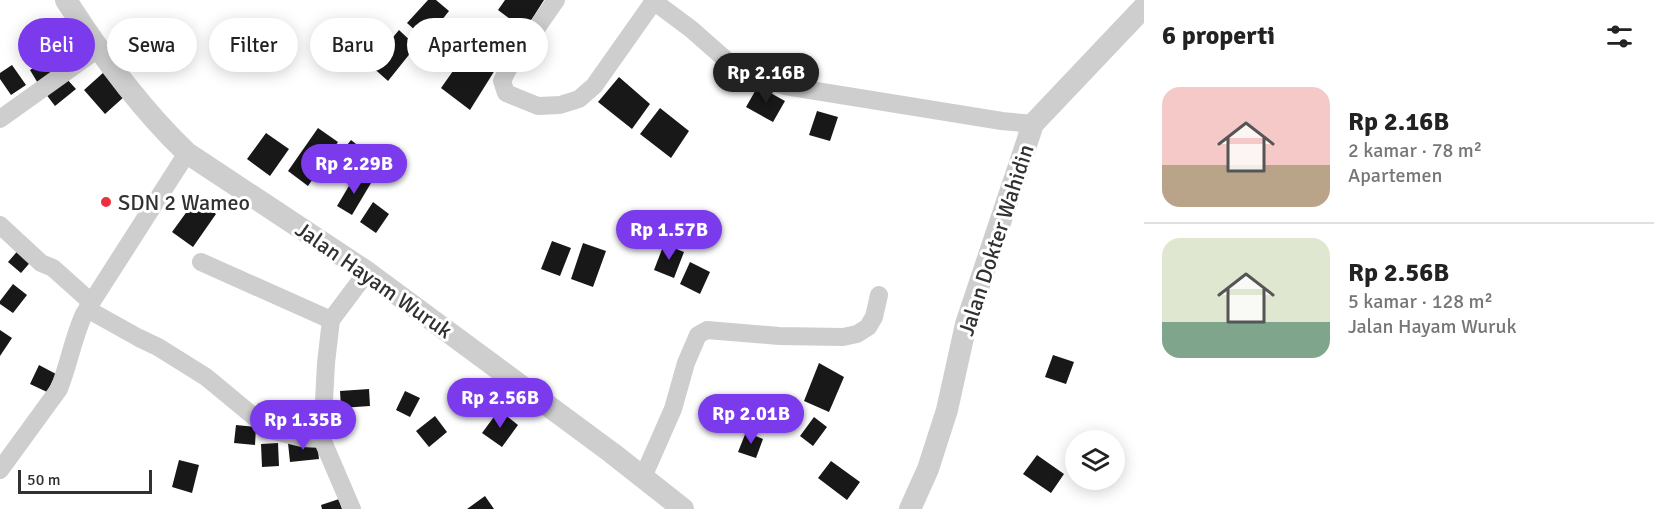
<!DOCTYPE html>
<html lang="id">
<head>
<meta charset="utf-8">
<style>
	:root { --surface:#fff; --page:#f6f6f6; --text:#222; --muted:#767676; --line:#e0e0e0; --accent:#7c3aed }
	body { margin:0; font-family:Signika,sans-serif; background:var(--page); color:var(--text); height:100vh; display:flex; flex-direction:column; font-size:22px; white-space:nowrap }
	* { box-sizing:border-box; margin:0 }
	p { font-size:20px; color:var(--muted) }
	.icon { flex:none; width:33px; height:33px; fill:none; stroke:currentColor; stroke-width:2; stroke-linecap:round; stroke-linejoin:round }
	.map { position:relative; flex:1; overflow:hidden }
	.sheet { display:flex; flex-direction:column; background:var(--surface); width:510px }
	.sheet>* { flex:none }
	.top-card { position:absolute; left:18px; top:18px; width:570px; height:54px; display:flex; gap:12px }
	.tools { position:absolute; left:1065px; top:430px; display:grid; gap:12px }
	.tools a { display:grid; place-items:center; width:60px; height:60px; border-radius:50%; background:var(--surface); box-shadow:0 3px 15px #0003; font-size:30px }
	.scale { position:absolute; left:18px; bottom:15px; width:134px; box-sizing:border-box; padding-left:6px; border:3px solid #313131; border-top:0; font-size:16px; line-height:21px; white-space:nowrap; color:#313131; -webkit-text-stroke:4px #fff; paint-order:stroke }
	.price { position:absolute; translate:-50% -51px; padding:0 14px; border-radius:21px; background:var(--accent); color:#fff; font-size:20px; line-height:39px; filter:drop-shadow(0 2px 3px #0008) }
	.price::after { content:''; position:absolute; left:50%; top:36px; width:18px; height:14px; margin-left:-9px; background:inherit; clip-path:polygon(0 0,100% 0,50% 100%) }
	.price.current { background:#222; color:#fff }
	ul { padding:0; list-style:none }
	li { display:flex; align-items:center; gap:18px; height:150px; padding:0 18px }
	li+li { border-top:2px solid var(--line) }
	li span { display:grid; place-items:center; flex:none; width:168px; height:120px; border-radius:18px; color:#555 }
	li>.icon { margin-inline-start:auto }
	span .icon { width:72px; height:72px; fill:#fffc; stroke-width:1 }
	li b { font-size:26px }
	h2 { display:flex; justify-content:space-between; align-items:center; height:72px; padding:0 18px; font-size:26px }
	.chip { padding:0 21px; border-radius:27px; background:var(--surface); box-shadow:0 3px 15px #0003; font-size:21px; line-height:54px }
	.chip.current { background:var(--accent); color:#fff }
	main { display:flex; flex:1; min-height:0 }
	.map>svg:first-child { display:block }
	.building { fill:#181818 }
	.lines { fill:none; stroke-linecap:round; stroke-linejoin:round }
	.minor { stroke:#cecece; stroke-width:18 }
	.tertiary { stroke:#cecece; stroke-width:22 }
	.poi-dot { fill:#eb303d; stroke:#fff; stroke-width:2 }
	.labels { text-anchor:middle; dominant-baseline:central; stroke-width:6; stroke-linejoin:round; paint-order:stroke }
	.poi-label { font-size:22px; fill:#313131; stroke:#fff; text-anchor:start }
	.street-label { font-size:22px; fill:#313131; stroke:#fff }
</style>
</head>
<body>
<main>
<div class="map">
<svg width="1144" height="509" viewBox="0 0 1144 509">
	<rect width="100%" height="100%" fill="#fff"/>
	<path class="building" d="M428 0H436L449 11 426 40 407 23Z
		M505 0H544L525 30 498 10Z
		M399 30 416 46 388 81 370 65Z
		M57 51 67 65 39 85 30 70Z
		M486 52 500 62 470 110 441 88 465 54 476 62Z
		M12 65 26 85 11 95 0 79V73Z
		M104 72 125 96 105 114 84 90Z
		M65 77 76 89 55 106 45 93Z
		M619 77 650 104 632 129 598 102Z
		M758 86 785 101 773 122 746 107Z
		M660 108 689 131 671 158 640 134Z
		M817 111 838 117 830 141 809 135Z
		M318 128 338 142 308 186 288 171Z
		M266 133 289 149 270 176 247 159Z
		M351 140 365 151 341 181 327 170Z
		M356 174 371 183 352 215 337 206Z
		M196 199 216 214 193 247 172 232Z
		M373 202 389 214 376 233 360 222Z
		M552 241 571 248 560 276 541 269Z
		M583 243 606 251 593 287 571 279Z
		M664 244 684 252 674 278 654 270Z
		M21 247 34 258 21 273 8 262Z
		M690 262 710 272 700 294 680 284Z
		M13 284 27 295 13 313 0 304V301Z
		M0 330 12 338 0 356Z
		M1053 355 1074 362 1066 384 1045 377Z
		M819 363 844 377 829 412 804 401Z
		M39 365 56 374 47 392 30 384Z
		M369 389 370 406 341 408 340 391Z
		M405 391 420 398 410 417 396 410Z
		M499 410 518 425 502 447 482 433Z
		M435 416 447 432 429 447 416 431Z
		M814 417 827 427 813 446 800 436Z
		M236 425 256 427 255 445 234 443Z
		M746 432 763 439 756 458 738 452Z
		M317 441 319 459 290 462 288 443Z
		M278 443 279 466 262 467 261 444Z
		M1037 455 1064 474 1051 493 1023 474Z
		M179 460 199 465 192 493 172 487Z
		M831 461 860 482 847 500 818 478Z
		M485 496 494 509H467Z
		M339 499 342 509H322L321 505Z"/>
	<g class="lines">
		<path class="minor" d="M556 0 508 69 502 81 506 93 538 106 560 105 579 99 594 86 654 1
			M652 0 691 29 733 66 750 74 785 86 1002 121 1033 124
			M0 119 98 49
			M0 225 41 263 53 268 91 302
			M201 262 331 320 326 363 322 439 352 509
			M87 309 139 338 158 347 206 377 270 430 302 438 322 439
			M331 320 367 272
			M0 470 59 389C69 364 73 338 84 314L187 153
			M643 477 673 409 686 363 698 335 707 330 779 336 843 337 857 334 868 327 874 317 879 295"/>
		<path class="tertiary" d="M66 0C101 55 139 107 187 153L367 272 612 453 683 509
			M910 509 928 469 947 410 966 324 1033 124 1144 7"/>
	</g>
	<circle class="poi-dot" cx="106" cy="202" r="6"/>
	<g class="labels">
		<g class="poi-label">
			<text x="118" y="202">SDN 2 Wameo</text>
		</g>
		<g class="street-label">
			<text transform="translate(996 240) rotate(-72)">Jalan Dokter Wahidin</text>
			<text transform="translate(374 280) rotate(35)">Jalan Hayam Wuruk</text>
		</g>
	</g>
</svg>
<div class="tools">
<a><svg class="icon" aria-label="layers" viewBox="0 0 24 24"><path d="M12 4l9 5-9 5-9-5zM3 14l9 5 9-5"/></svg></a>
</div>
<div class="scale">50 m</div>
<b class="price current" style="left:766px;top:104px">Rp 2.16B</b>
<b class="price" style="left:354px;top:195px">Rp 2.29B</b>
<b class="price" style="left:669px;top:261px">Rp 1.57B</b>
<b class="price" style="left:500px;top:429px">Rp 2.56B</b>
<b class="price" style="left:751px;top:445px">Rp 2.01B</b>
<b class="price" style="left:303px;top:451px">Rp 1.35B</b>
<div class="top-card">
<a class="chip current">Beli</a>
<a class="chip">Sewa</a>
<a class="chip">Filter</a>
<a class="chip">Baru</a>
<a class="chip">Apartemen</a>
</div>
</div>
<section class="sheet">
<h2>6 properti<svg class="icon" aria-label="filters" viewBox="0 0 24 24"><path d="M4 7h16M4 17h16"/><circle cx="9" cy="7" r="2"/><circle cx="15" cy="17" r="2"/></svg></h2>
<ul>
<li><span style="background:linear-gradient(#f6c9c9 65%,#b9a48a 0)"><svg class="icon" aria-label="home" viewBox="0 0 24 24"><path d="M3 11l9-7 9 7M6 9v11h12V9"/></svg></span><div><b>Rp 2.16B</b><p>2 kamar · 78 m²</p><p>Apartemen</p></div></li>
<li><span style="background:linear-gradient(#dfe7d0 70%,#7fa58c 0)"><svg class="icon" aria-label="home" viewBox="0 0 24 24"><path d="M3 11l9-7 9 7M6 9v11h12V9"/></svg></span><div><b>Rp 2.56B</b><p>5 kamar · 128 m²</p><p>Jalan Hayam Wuruk</p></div></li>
</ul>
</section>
</main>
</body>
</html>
